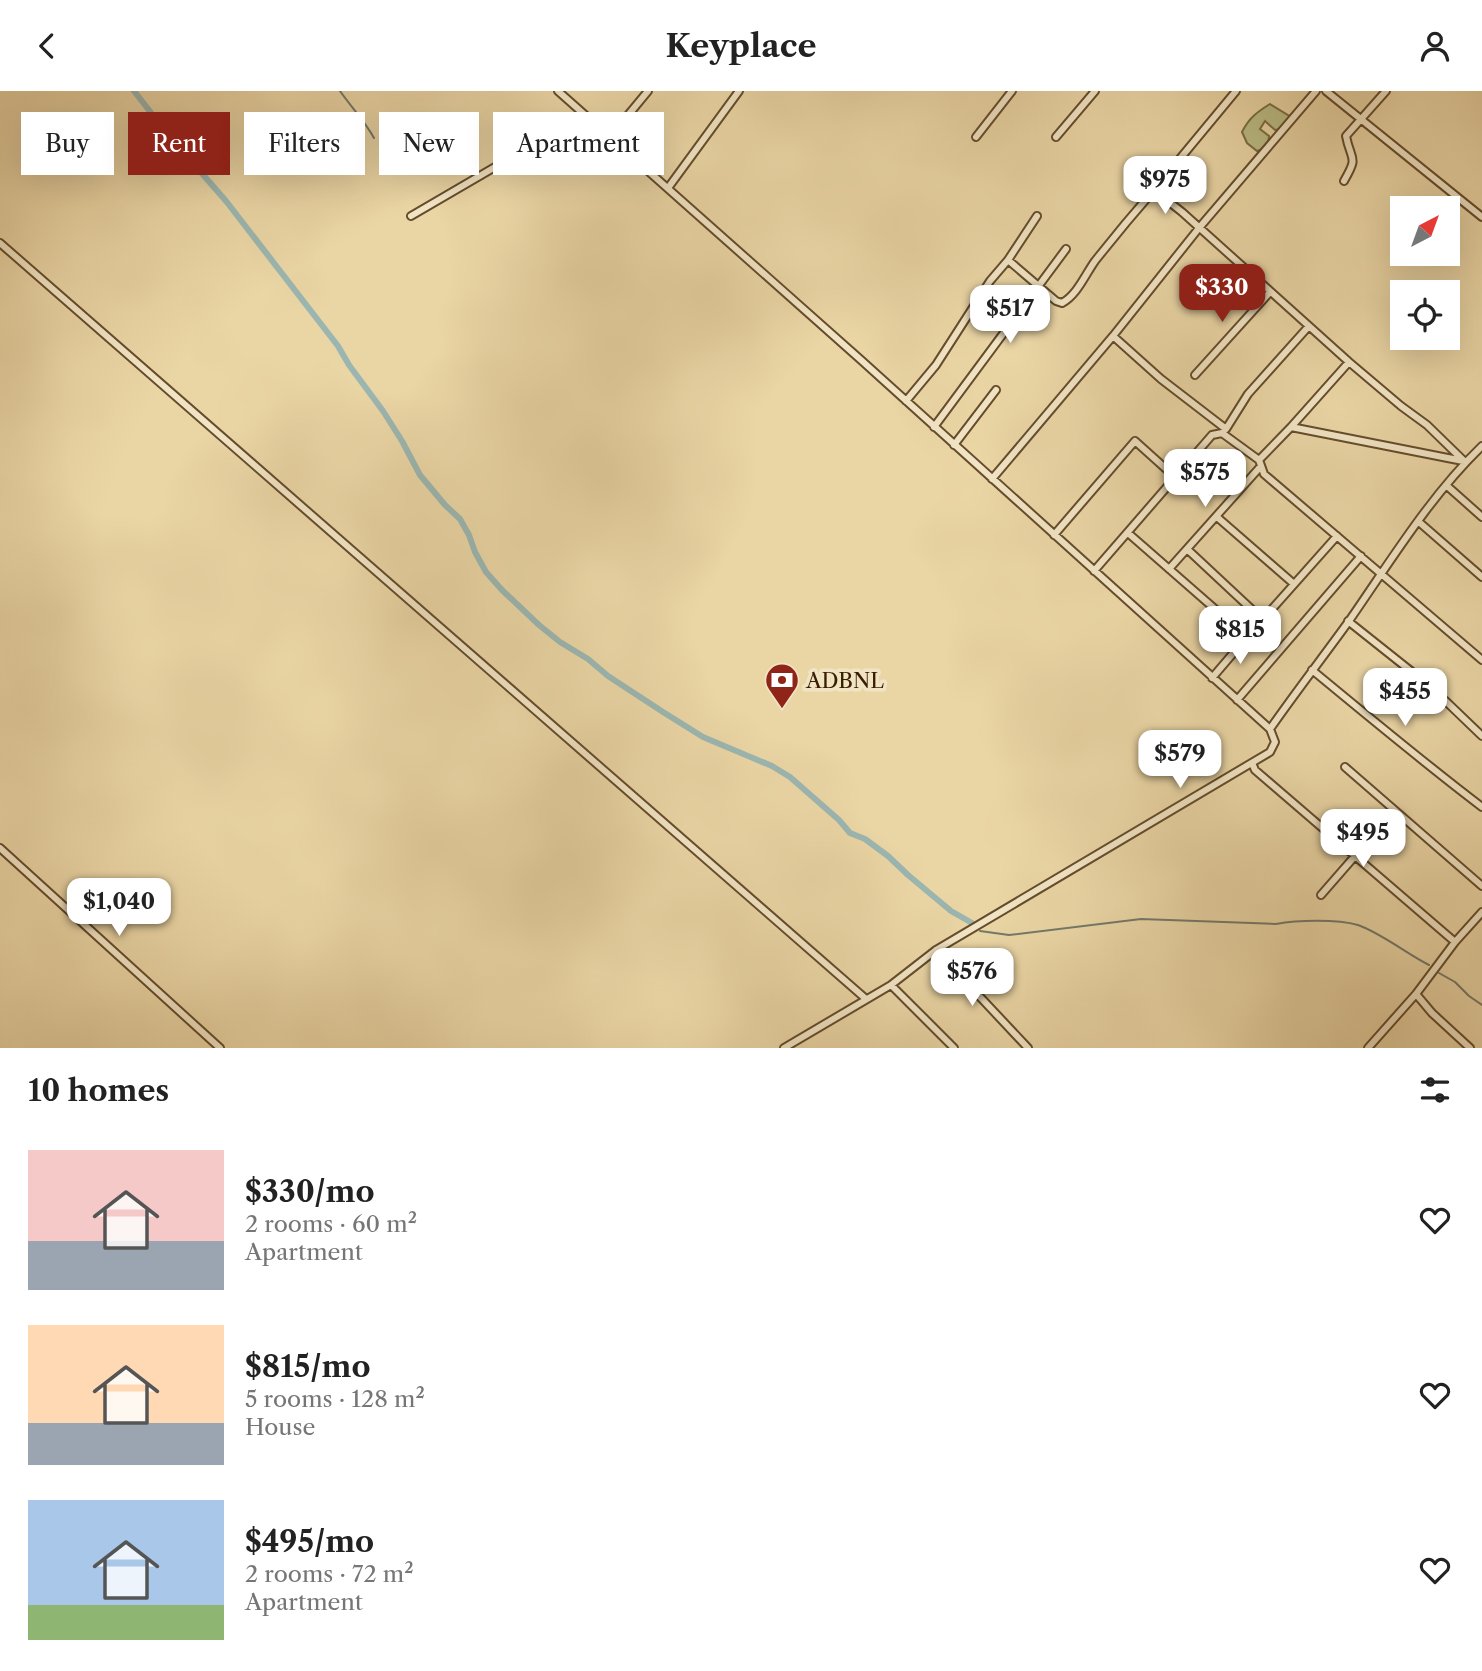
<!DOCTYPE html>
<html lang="en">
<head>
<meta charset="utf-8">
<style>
	:root { --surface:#fff; --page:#f2f2f2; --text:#222; --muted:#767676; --accent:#8f2418 }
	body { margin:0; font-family:"Libre Caslon Text",serif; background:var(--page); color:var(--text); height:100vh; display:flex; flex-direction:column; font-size:26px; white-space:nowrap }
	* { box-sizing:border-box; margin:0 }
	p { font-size:23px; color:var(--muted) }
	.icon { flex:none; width:38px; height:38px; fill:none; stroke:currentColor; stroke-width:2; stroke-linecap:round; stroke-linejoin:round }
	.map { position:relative; height:957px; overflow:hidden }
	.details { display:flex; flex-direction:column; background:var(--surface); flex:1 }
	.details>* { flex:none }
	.guide { position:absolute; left:21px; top:21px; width:700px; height:63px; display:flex; gap:14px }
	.needle { width:46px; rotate:41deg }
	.tools { position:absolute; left:1390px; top:105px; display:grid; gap:14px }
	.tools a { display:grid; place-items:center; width:70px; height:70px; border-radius:0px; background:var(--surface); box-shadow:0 7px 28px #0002; font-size:35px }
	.price { position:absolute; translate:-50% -60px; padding:0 16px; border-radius:14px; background:#fff; color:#222; font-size:23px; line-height:46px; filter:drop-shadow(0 2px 4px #0008) }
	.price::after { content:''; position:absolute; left:50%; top:42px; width:21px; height:16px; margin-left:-10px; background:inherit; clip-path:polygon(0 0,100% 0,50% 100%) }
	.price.on { background:var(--accent); color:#fff }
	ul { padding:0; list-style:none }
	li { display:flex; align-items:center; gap:21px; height:175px; padding:0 28px }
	li span { display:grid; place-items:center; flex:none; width:196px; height:140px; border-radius:0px; color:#555 }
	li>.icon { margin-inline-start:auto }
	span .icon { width:84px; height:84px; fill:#fffc; stroke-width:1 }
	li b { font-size:30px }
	h2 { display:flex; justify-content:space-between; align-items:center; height:84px; padding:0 28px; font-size:30px }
	.chip { padding:0 24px; border-radius:0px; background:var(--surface); box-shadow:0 7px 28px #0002; font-size:24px; line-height:63px }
	.chip.on { background:var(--accent); color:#fff }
	header { display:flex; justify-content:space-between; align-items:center; height:91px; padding:0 28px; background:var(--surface); font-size:32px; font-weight:700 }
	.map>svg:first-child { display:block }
	.green { fill:#babc85; stroke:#7a6d44; stroke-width:2 }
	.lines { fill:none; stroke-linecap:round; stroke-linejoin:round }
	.stream { stroke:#74796a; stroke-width:2 }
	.canal { stroke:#9bb6b0; stroke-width:6 }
	.street-casing { stroke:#654c2b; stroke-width:10 }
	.street { stroke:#f1e4c4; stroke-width:6 }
	.labels { text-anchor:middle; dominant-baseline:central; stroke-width:7; stroke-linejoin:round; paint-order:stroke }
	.poi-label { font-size:21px; fill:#391e02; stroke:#f1e4c4; text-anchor:start }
</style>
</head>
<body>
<header><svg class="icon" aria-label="back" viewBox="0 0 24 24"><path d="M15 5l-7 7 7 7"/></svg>Keyplace<svg class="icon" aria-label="person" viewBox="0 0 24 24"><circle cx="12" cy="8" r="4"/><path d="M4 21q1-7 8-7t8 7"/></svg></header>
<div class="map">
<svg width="1482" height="957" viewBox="0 0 1482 957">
	<rect width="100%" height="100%" fill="#ead5a5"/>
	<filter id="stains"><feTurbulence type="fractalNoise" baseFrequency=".00286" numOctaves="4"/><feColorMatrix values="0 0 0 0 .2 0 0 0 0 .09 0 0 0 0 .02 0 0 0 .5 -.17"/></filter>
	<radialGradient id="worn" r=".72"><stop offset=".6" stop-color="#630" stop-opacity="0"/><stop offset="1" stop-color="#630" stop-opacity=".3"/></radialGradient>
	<path class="green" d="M1270 13 1291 26 1281 38 1275 39 1265 30 1260 38 1269 45 1268 56 1257 60 1247 52 1242 41C1249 27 1257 21 1270 13Z"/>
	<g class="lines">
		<path class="stream" d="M340 0C351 16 365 30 374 47
			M980 840 1009 844 1141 828 1276 833C1297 829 1337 828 1358 834 1381 842 1407 863 1429 874
			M1439 882 1455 891 1469 905 1482 914"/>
		<path class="canal" d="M134 0 170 46 226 110 338 255 349 274 383 320 402 350 420 384 445 414 460 428 469 444 475 461 486 481 502 499 539 534 560 551 588 568 608 585 663 621 703 646 772 675 790 686 839 729 850 742 865 748 888 765 908 784 951 820 972 832"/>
		<g class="street-casing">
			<path id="street" d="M558 0 861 269 1270 638
				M1326 0 1482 126
				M610 46 648 0
				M976 46 1012 0
				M1056 46 1095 0
				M1344 90C1359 64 1351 71 1346 45L1386 0
				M668 97 739 0
				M1154 99 1236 0
				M411 125 584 24
				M0 152 866 908
				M1008 169 1056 210 1062 212C1077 204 1085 184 1095 170 1114 146 1134 122 1154 99L1182 121 1349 271 1401 315 1427 334 1465 371
				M1113 245 1161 288 1226 338 1248 303 1309 235
				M1195 284 1270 201
				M906 310 936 274 990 190 1008 169 1037 125
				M934 336 1066 158
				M1291 336 1349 271
				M954 354 996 299
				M1259 369 1264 383 1482 569
				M992 388 1113 245 1199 137 1316 0
				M1446 394 1482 426
				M1217 426 1294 493
				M1419 431 1482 486
				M1128 442 1247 546 1337 445
				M1054 444 1135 350 1175 386
				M1187 458 1263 529
				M1169 478 1261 375
				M1094 480 1212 344 1222 342 1259 369 1291 336 1463 370
				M1348 530 1431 596 1482 645
				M1312 579C1368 625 1424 672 1482 716
				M1212 587 1247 546
				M1237 609 1361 465
				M1252 672 1255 679 1455 851
				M1345 676 1482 795
				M0 757 220 957
				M1321 804 1382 734
				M936 859 1028 957
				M891 894 954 957
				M1416 903 1432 922 1470 957
				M784 957 891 894 936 859 1270 661 1275 651 1270 638C1295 602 1323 566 1349 530 1390 471 1430 405 1482 355
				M1368 957 1416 903 1455 851 1482 821"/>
		</g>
		<use href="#street" class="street"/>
	</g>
	<defs>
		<g id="bank-pin" transform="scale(1.75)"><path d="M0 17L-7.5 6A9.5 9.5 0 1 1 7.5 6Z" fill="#8f2418" stroke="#f1e4c4"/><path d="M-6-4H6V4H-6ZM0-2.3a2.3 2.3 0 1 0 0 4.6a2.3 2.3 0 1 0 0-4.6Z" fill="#fff"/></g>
	</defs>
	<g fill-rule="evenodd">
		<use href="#bank-pin" x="782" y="589"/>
	</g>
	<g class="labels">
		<g class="poi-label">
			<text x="806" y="589">ADBNL</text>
		</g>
	</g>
	<rect width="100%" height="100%" filter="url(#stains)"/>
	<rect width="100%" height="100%" fill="url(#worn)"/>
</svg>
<div class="tools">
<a><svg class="needle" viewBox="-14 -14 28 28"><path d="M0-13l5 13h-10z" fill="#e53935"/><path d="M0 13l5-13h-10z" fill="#767676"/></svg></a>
<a><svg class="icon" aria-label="locate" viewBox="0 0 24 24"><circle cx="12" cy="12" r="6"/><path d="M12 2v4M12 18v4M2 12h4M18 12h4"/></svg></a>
</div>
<b class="price" style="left:1165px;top:125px">$975</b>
<b class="price on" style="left:1222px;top:233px">$330</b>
<b class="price" style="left:1010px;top:254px">$517</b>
<b class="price" style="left:1205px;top:418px">$575</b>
<b class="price" style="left:1240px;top:575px">$815</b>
<b class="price" style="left:1405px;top:637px">$455</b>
<b class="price" style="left:1180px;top:699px">$579</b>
<b class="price" style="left:1363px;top:778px">$495</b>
<b class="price" style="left:119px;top:847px">$1,040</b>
<b class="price" style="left:972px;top:917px">$576</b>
<div class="guide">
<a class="chip">Buy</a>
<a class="chip on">Rent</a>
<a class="chip">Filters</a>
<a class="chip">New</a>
<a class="chip">Apartment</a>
</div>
</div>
<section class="details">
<h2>10 homes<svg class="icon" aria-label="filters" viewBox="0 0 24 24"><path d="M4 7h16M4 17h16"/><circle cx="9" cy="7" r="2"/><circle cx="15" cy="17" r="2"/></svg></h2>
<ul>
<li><span style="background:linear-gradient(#f6c9c9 65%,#9aa5b1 0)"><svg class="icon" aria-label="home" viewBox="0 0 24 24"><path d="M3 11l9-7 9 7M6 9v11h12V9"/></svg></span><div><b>$330/mo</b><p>2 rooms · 60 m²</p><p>Apartment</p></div><svg class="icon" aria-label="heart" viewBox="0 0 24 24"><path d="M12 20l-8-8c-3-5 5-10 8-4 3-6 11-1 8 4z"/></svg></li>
<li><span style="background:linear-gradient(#ffd9b3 70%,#9aa5b1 0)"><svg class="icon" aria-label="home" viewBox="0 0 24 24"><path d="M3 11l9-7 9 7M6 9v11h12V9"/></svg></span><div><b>$815/mo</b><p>5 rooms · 128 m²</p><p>House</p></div><svg class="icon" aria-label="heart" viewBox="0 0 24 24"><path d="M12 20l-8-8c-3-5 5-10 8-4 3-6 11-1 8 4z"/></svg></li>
<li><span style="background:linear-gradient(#a9c7e8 75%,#8fb573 0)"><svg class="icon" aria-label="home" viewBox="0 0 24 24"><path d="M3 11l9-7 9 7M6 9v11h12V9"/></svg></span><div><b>$495/mo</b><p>2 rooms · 72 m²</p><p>Apartment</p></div><svg class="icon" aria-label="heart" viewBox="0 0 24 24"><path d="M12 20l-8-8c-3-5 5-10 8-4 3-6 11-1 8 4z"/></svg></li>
</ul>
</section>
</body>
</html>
